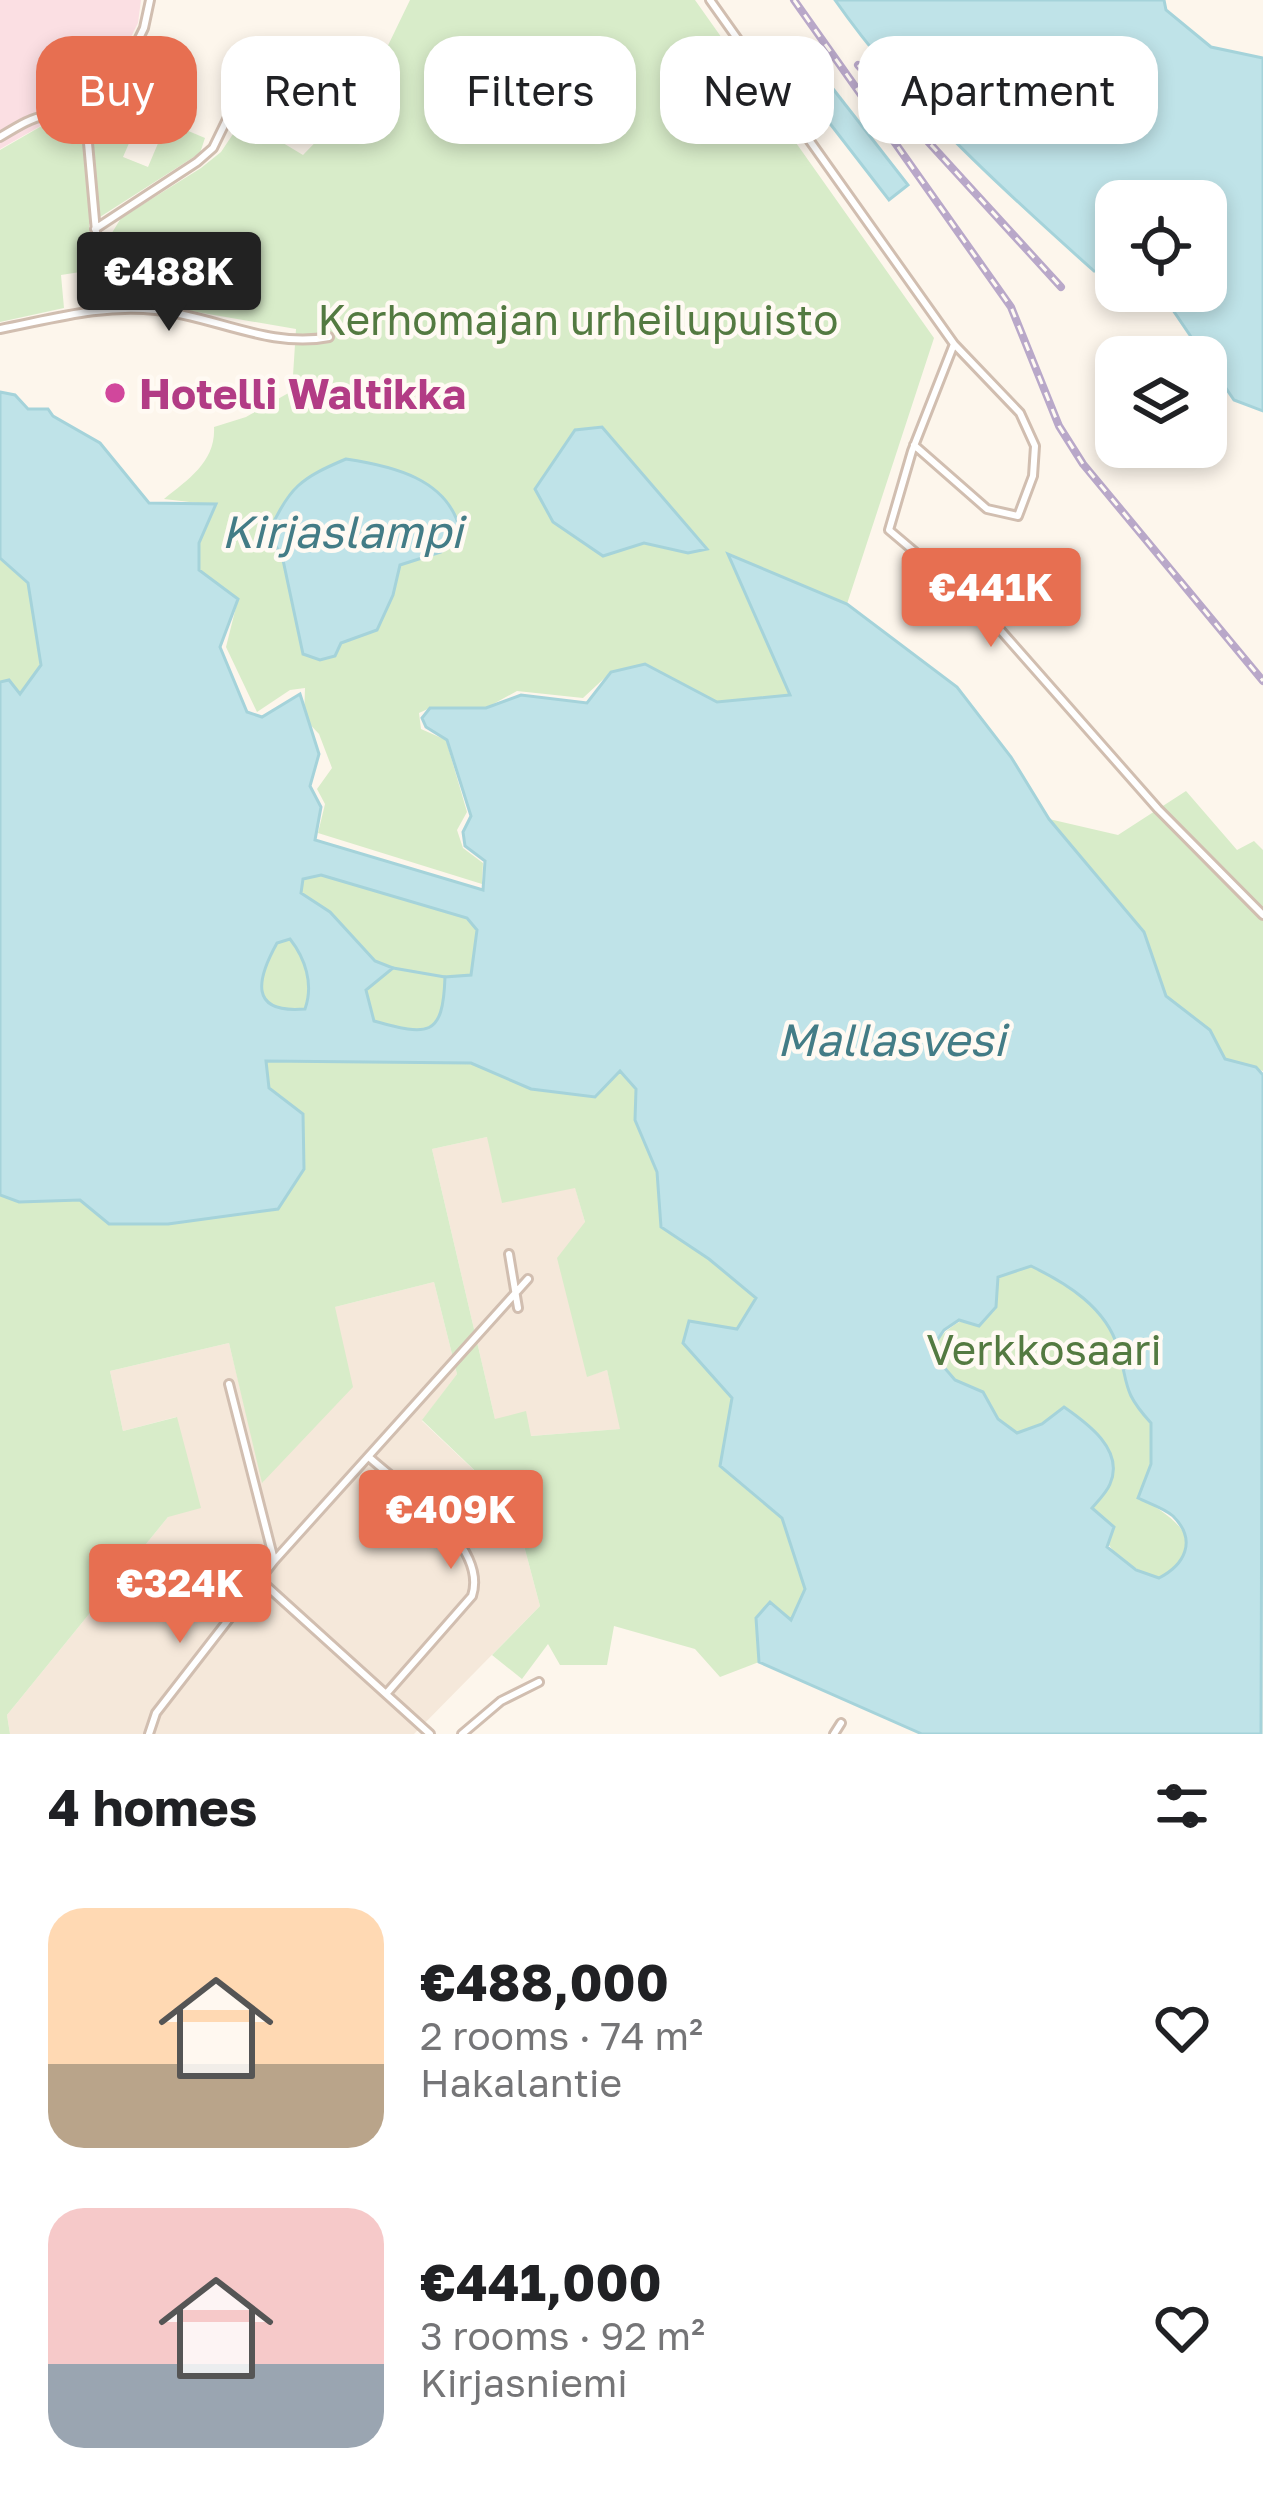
<!DOCTYPE html>
<html lang="en">
<head>
<meta charset="utf-8">
<style>
	:root { --surface:#fff; --page:#f6f6f6; --text:#202124; --muted:#757577; --accent:#e76f51 }
	body { margin:0; font-family:"Golos Text",sans-serif; background:var(--page); color:var(--text); height:100vh; display:flex; flex-direction:column; font-size:45px; white-space:nowrap }
	* { box-sizing:border-box; margin:0 }
	p { font-size:39px; color:var(--muted) }
	.icon { flex:none; width:66px; height:66px; fill:none; stroke:currentColor; stroke-width:2; stroke-linecap:round; stroke-linejoin:round }
	.map { position:relative; height:1734px; overflow:hidden }
	.panel { display:flex; flex-direction:column; background:var(--surface); flex:1 }
	.panel>* { flex:none }
	.hud { position:absolute; left:36px; top:36px; width:1191px; height:108px; display:flex; gap:24px }
	.controls { position:absolute; left:1095px; top:180px; display:grid; gap:24px }
	.controls a { display:grid; place-items:center; width:132px; height:132px; border-radius:24px; background:var(--surface); box-shadow:0 6px 18px #0003; font-size:60px }
	.price { position:absolute; translate:-50% -102px; padding:0 27px; border-radius:12px; background:var(--accent); color:#fff; font-size:39px; line-height:78px; filter:drop-shadow(0 3px 6px #0008) }
	.price::after { content:''; position:absolute; left:50%; top:72px; width:36px; height:27px; margin-left:-18px; background:inherit; clip-path:polygon(0 0,100% 0,50% 100%) }
	.price.current { background:#222; color:#fff }
	ul { padding:0; list-style:none }
	li { display:flex; align-items:center; gap:36px; height:300px; padding:0 48px }
	li span { display:grid; place-items:center; flex:none; width:336px; height:240px; border-radius:36px; color:#555 }
	li>.icon { margin-inline-start:auto }
	span .icon { width:144px; height:144px; fill:#fffc; stroke-width:1 }
	li b { font-size:51px }
	h2 { display:flex; justify-content:space-between; align-items:center; height:144px; padding:0 48px; font-size:51px }
	.chip { padding:0 42px; border-radius:36px; background:var(--surface); box-shadow:0 6px 18px #0003; font-size:42px; line-height:108px }
	.chip.current { background:var(--accent); color:#fff }
	.map>svg:first-child { display:block }
	.residential { fill:#f5e8da }
	.medical { fill:#fbdfe3 }
	.green { fill:#d8ecc9; fill-rule:evenodd }
	.water { fill:#bfe3e8; stroke:#a5d3da; stroke-width:3; fill-rule:evenodd }
	.lines { fill:none; stroke-linecap:round; stroke-linejoin:round }
	.stream { stroke:#a5d3da; stroke-width:3 }
	.street-casing { stroke:#d1beb0; stroke-width:12 }
	.street { stroke:#fff; stroke-width:6 }
	.rail-casing { stroke:#b9a8c9; stroke-width:8 }
	.rail { stroke:#fffaf3; stroke-width:3; stroke-dasharray:9; stroke-linecap:butt }
	.hotel-dot { fill:#d1479c; stroke:#fffaf3; stroke-width:4.5 }
	.labels { text-anchor:middle; dominant-baseline:central; stroke-width:9; stroke-linejoin:round; paint-order:stroke }
	.park-label { font-size:42px; fill:#537a41; stroke:#fffaf3 }
	.hotel-label { font-size:42px; font-weight:bold; fill:#b23c85; stroke:#fffaf3; text-anchor:start }
	.water-label { font-size:45px; font-style:italic; fill:#437c86; stroke:#fffaf3 }
</style>
</head>
<body>
<div class="map">
<svg width="1263" height="1734" viewBox="0 0 1263 1734">
	<rect width="100%" height="100%" fill="#fdf6ec"/>
	<path class="residential" d="M487 1137 575 1187 585 1222 588 1376 607 1370 621 1429 530 1436 495 1419 432 1149Z
		M434 1282 457 1374 422 1421 514 1508 540 1606 414 1734H10L7 1715 168 1517 176 1417 123 1431 110 1371 229 1343 263 1482 335 1307Z"/>
	<path class="medical" d="M0 0H141L138 23 109 81 111 86 0 149Z"/>
	<path class="green" d="M410 0H695L934 338 847 604 730 555 790 695 717 702 645 664 611 672 583 698 517 691 486 708H430L419 713 421 729 446 740 467 812 457 830 463 848 483 863 482 884 318 833 325 804 317 789 332 768 319 734 304 718 305 688 290 690 257 712 226 647 238 599 199 570V543L215 505 164 499C189 479 216 461 214 427L246 417 292 391 296 329 156 305 122 303 110 291 107 241 121 218 201 168 221 152 243 119 303 155 336 121 347 93H365Z
		M114 75 153 88 123 157 148 167 167 122 205 138 200 153 89 224 93 270 61 275 64 308 0 322V150L111 86Z
		M0 558 28 583 41 665 20 695 9 680 0 682Z
		M1186 791 1237 850 1254 841 1263 850V1071L1225 1060 1210 1030 1166 996 1144 932 1049 819 1118 835Z
		M320 875 467 918 477 930 471 975 436 1024 416 1032 374 1022 365 990 392 968 375 961 330 912 301 893 303 879Z
		M290 939C305 959 314 984 305 1009 247 1014 257 979 277 942Z
		M265 1061 471 1063 531 1089 619 1070 636 1089 635 1120 657 1172 661 1227 709 1259 756 1298 737 1329 689 1321 732 1398 720 1466 782 1518 805 1590 791 1621 757 1618 759 1662 720 1677 695 1649 614 1626 607 1665H560L548 1644 522 1679 492 1655 540 1606 514 1508 422 1420 457 1374 434 1282 335 1307 353 1387 262 1483 229 1343 110 1371 123 1431 177 1417 201 1508 168 1517 7 1715 10 1734H0V1195L19 1202 80 1200 269 1088ZM487 1137 502 1203 575 1188 585 1222 557 1258 587 1377 607 1370 620 1429 531 1436 526 1411 495 1419 432 1149Z
		M1031 1266C1066 1285 1106 1307 1118 1348 1129 1386 1122 1392 1151 1423V1464L1138 1497C1176 1517 1216 1548 1159 1578 1115 1562 1108 1550 1092 1508L1111 1483 1042 1424 1017 1433 998 1419 983 1392 955 1380 930 1350C948 1324 966 1317 996 1306L997 1277Z"/>
	<path class="water" d="M835 0H1164L1166 10 1211 47 1263 58V411L1234 400 1160 291H1206V201H1116V272L1094 271C1000 187 907 103 835 0Z
		M823 76 908 185 889 200 804 90Z
		M0 392 15 395 28 409H48L53 416 100 443 149 503 216 504 199 543V570L238 599 220 647 247 712 262 717 300 694 319 754 310 786 321 807 315 840 483 890 485 861 465 846 463 832 471 816 447 740 426 727 422 718 430 708H486L521 695 587 703 611 672 645 664 717 702 790 695 728 554 847 604 957 687 1011 757 1049 819 1144 932 1166 996 1210 1030 1225 1059 1256 1067 1263 1075 1261 1734H922L759 1662 756 1618 770 1602 791 1620 805 1589 782 1518 720 1466 732 1398 683 1343 689 1321 737 1329 756 1298 709 1259 661 1227 657 1172 635 1120 636 1089 620 1071 595 1097 531 1089 471 1063 266 1061 269 1088 303 1114 304 1169 278 1209 168 1224H109L80 1200 19 1202 0 1195V682L9 680 20 694 41 665 28 583 0 558ZM321 875 467 918 477 930 471 975 445 977C443 1038 428 1036 374 1021L366 990 393 968 375 961 330 912 301 893 303 879ZM290 939C305 958 314 984 305 1009 248 1014 257 979 277 943ZM1031 1266C1066 1283 1106 1307 1118 1348 1129 1386 1122 1391 1151 1423V1464L1138 1498C1148 1503 1164 1508 1173 1516 1198 1541 1184 1565 1159 1578L1136 1570 1107 1547 1114 1527 1092 1508C1098 1501 1107 1492 1110 1484 1125 1450 1087 1423 1064 1407L1042 1424 1017 1433 998 1419 983 1392 955 1380 930 1351 944 1330 959 1320 979 1326 996 1307 998 1277Z
		M602 427 707 549 688 553 644 543 603 556 553 522 535 489 575 430Z
		M346 459C393 466 448 479 460 530L441 552 400 565 393 595 377 630 341 643 335 656 320 660 303 654 283 560 269 532C289 487 301 478 346 459Z"/>
	<g class="lines">
		<path class="stream" d="M393 968 445 977"/>
		<g class="street-casing">
			<path id="street" d="M710 0 954 344 1020 413 1035 446 1033 476 1018 516 987 509 914 445
				M0 137C41 112 48 109 93 127
				M95 229 197 162 213 148 248 76
				M103 309 88 143 144 28 150 0
				M0 329C52 319 102 304 156 310 213 316 271 349 329 337
				M954 344 912 451 889 530 980 607 1158 809 1263 915
				M509 1254 518 1308
				M229 1384 274 1560
				M370 1458C403 1488 489 1545 472 1596L386 1694
				M260 1580 430 1734
				M149 1734 156 1713 274 1561 528 1279
				M462 1734 501 1701 539 1682
				M834 1734 841 1723"/>
		</g>
		<use href="#street" class="street"/>
		<g class="rail-casing">
			<path id="rail" d="M794 0 1011 307 1059 426 1083 464 1263 681
				M858 65 1061 287"/>
		</g>
		<use href="#rail" class="rail"/>
	</g>
	<circle class="hotel-dot" cx="115" cy="393" r="12"/>
	<g class="labels">
		<g class="park-label">
			<text x="578" y="319">Kerhomajan urheilupuisto</text>
			<text x="1044" y="1349">Verkkosaari</text>
		</g>
		<g class="hotel-label">
			<text x="139" y="393">Hotelli Waltikka</text>
		</g>
		<g class="water-label">
			<text x="342" y="531">Kirjaslampi</text>
			<text x="891" y="1039">Mallasvesi</text>
		</g>
	</g>
</svg>
<div class="controls">
<a><svg class="icon" aria-label="locate" viewBox="0 0 24 24"><circle cx="12" cy="12" r="6"/><path d="M12 2v4M12 18v4M2 12h4M18 12h4"/></svg></a>
<a><svg class="icon" aria-label="layers" viewBox="0 0 24 24"><path d="M12 4l9 5-9 5-9-5zM3 14l9 5 9-5"/></svg></a>
</div>
<b class="price current" style="left:169px;top:334px">€488K</b>
<b class="price" style="left:991px;top:650px">€441K</b>
<b class="price" style="left:451px;top:1572px">€409K</b>
<b class="price" style="left:180px;top:1646px">€324K</b>
<div class="hud">
<a class="chip current">Buy</a>
<a class="chip">Rent</a>
<a class="chip">Filters</a>
<a class="chip">New</a>
<a class="chip">Apartment</a>
</div>
</div>
<section class="panel">
<h2>4 homes<svg class="icon" aria-label="filters" viewBox="0 0 24 24"><path d="M4 7h16M4 17h16"/><circle cx="9" cy="7" r="2"/><circle cx="15" cy="17" r="2"/></svg></h2>
<ul>
<li><span style="background:linear-gradient(#ffd9b3 65%,#b9a48a 0)"><svg class="icon" aria-label="home" viewBox="0 0 24 24"><path d="M3 11l9-7 9 7M6 9v11h12V9"/></svg></span><div><b>€488,000</b><p>2 rooms · 74 m²</p><p>Hakalantie</p></div><svg class="icon" aria-label="heart" viewBox="0 0 24 24"><path d="M12 20l-8-8c-3-5 5-10 8-4 3-6 11-1 8 4z"/></svg></li>
<li><span style="background:linear-gradient(#f6c9c9 65%,#9aa5b1 0)"><svg class="icon" aria-label="home" viewBox="0 0 24 24"><path d="M3 11l9-7 9 7M6 9v11h12V9"/></svg></span><div><b>€441,000</b><p>3 rooms · 92 m²</p><p>Kirjasniemi</p></div><svg class="icon" aria-label="heart" viewBox="0 0 24 24"><path d="M12 20l-8-8c-3-5 5-10 8-4 3-6 11-1 8 4z"/></svg></li>
</ul>
</section>
</body>
</html>
